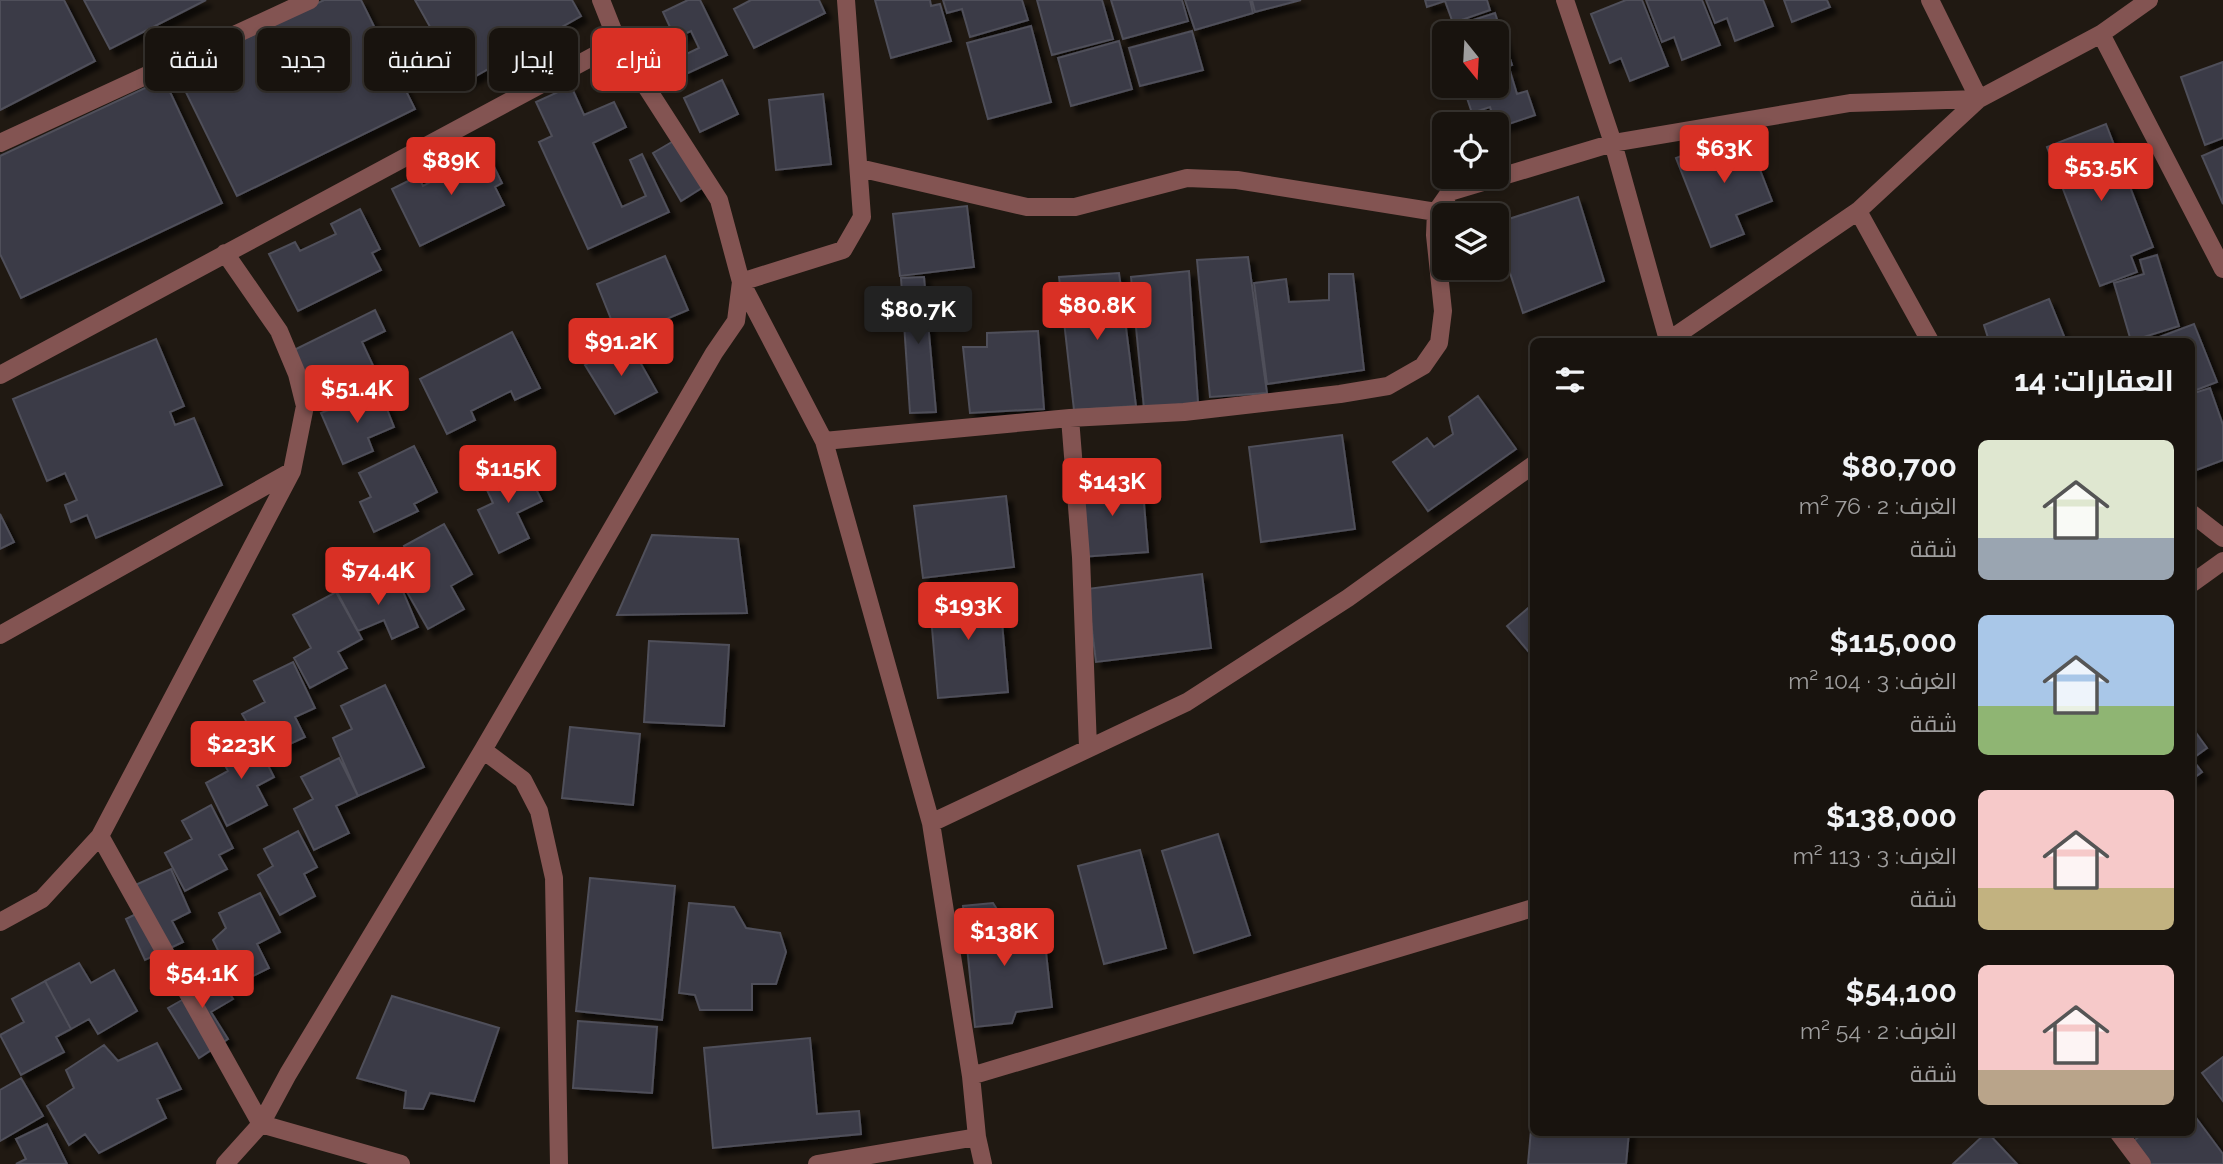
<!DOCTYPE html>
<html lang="ar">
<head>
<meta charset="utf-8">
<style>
	:root { --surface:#18130e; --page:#211c17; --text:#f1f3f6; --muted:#9f9e9e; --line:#36322e; --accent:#d93025 }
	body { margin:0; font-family:Raleway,Cairo,sans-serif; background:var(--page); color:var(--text); direction:rtl; height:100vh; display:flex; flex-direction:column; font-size:26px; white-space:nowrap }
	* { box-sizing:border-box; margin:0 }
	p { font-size:23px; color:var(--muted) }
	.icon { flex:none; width:38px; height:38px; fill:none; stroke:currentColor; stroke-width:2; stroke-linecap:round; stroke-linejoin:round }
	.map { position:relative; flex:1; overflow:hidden; direction:ltr }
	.details { position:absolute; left:1530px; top:338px; width:665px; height:798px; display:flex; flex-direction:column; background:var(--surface); border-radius:10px; box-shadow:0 4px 10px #0003,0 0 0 2px var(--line); direction:rtl }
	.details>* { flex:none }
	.guide { position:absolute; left:21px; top:28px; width:665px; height:63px; direction:rtl; display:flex; gap:14px }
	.needle { width:46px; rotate:162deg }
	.tools { position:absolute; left:1432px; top:21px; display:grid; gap:14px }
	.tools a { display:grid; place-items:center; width:77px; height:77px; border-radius:10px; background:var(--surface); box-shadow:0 4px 10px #0003,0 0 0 2px var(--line); font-size:35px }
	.price { position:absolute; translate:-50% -60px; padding:0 16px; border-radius:7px; background:var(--accent); color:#fff; font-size:23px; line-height:46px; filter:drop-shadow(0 2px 4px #0008) }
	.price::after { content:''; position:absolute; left:50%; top:42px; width:21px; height:16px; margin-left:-10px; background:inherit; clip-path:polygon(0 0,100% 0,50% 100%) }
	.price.on { background:#222; color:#fff }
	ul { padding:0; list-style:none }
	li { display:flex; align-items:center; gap:21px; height:175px; padding:0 21px }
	li span { display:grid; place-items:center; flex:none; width:196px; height:140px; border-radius:10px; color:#555 }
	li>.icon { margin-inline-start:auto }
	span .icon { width:84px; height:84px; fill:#fffc; stroke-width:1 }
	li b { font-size:30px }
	h2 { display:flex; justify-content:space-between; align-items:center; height:84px; padding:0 21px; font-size:30px }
	.pill { padding:0 24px; border-radius:10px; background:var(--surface); box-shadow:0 4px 10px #0003,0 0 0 2px var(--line); font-size:24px; line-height:63px }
	.pill.on { background:var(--accent); color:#fff }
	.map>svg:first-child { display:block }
	.building { fill:#3b3b46; stroke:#4f4f5a; stroke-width:2; filter:url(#shadow) }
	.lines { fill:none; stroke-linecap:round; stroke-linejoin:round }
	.minor { stroke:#835452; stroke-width:18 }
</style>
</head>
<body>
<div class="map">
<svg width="2223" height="1164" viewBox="0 0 2223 1164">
	<defs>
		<filter id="shadow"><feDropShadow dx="6" dy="6" stdDeviation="2" flood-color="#0009"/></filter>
	</defs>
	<rect width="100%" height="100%" fill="#201912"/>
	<path class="building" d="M0 0H64L95 61 0 110Z
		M84 0H206L110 49Z
		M324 0H361L415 109 237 196 176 72Z
		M415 0H572L581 16 462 84Z
		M688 0H700L727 55 686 74 678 58 699 48 691 31 675 38 663 12Z
		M751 0H819L825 13 754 48 734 9Z
		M875 0H930L931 6 940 4 951 41 891 58Z
		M943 0H1022L1028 20 970 37 962 9 947 13Z
		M1037 0H1102L1113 39 1052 55Z
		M1111 0H1182L1188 21 1123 39Z
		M1185 0H1250L1253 13 1195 30Z
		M1252 0H1301L1255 12Z
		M1425 0H1487L1490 10 1453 23 1445 1 1427 7Z
		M1626 0H1642L1668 66 1630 81 1621 58 1610 63 1591 14Z
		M1646 0H1702L1720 45 1682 60 1674 37 1662 42Z
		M1706 0H1763L1773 26 1735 41 1727 18 1715 23Z
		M1784 0H1827L1830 7 1792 22Z
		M1495 13 1512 65 1496 71V33H1444V57L1436 32Z
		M1031 26 1051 102 988 119 967 43Z
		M1192 31 1203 70 1140 86 1129 48Z
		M1119 41 1132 89 1071 106 1058 58Z
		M2223 62V138L2205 145 2181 77Z
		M1510 71 1517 94 1527 91 1535 115 1497 128 1490 107 1472 113 1463 86H1496V76Z
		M164 79 222 203 21 298 0 254V156Z
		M722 80 738 114 700 132 684 98Z
		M571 86 584 115 614 102 626 127 593 143 622 207 646 196 630 160 642 154 669 212 588 249 539 142 552 136 536 102Z
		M823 94 831 164 776 170 769 100Z
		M2106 124 2153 247 2131 256 2137 272 2100 286 2047 147Z
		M1745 131 1772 201 1736 215 1744 234 1711 247 1676 158Z
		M677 139 705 186 681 201 653 153Z
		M483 144 502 183 495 187 504 205 420 246 392 189 418 176 423 186 458 168 454 159Z
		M2223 147V204L2202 156Z
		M1578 197 1604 281 1523 313 1496 230V223Z
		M967 206 974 267 900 276 893 214Z
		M360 209 380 249 372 253 381 270 298 311 269 254 295 242 300 251 336 234 331 224Z
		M2157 255 2179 326 2131 341 2114 283 2144 274 2140 260Z
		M665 256 688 310 619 339 597 284Z
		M1248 257 1267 393 1210 397 1197 260Z
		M1189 271 1198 403 1144 408 1131 277Z
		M1119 273 1136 406 1074 410 1059 277Z
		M1329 274H1353L1364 370 1267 384 1254 283 1286 279 1289 302 1329 300Z
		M924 277 936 412 910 413 901 278Z
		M2049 299 2066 341H1989L1984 325Z
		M375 310 385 331 362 342 377 374 317 403 292 351Z
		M2194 324 2217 382 2191 392V341H2149Z
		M1038 331 1044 409 970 413 963 347H987V333Z
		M512 332 540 388 515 400 511 391 471 411 475 420 447 434 420 379Z
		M156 339 184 406 170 412 175 425 194 418 222 485 96 538 87 515 71 522 65 505 77 500 65 473 47 481 13 399Z
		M628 341 657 392 615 414 585 365Z
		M2210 388 2223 425V460L2191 472V394Z
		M379 389 394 427 368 438 373 451 343 464 321 413Z
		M1478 396 1516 449 1428 511 1393 462 1427 438 1434 447 1453 434 1449 417Z
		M1342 435 1355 529 1261 542 1249 447Z
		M414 446 437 492 414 504 418 511 374 532 360 502 371 497 359 473Z
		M521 459 542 501 517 513 529 538 499 553 478 510 493 503 482 479Z
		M1142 479 1148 552 1081 557 1075 485Z
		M1006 496 1014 567 923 578 914 506Z
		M0 514 14 542 0 549Z
		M444 524 472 574 451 586 464 609 428 629 402 583 419 573 404 546Z
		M652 535 738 539 747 613 617 615Z
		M1202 574 1211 648 1096 662 1087 589Z
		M373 575 380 591 399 582 418 627 392 639 384 620 358 631 337 592Z
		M999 587 1008 692 938 698 929 593Z
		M336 592 362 639 338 652 347 668 310 688 294 658 311 648 293 615Z
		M1533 604V657L1507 626Z
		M649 641 729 645 724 726 644 722Z
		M293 662 315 708 295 717 305 737 266 755 242 714 265 702 254 681Z
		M385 685 424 767 358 796 333 738 352 729 341 706Z
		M2191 726 2207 748 2192 759 2202 772 2191 780Z
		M570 727 640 734 633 805 562 798Z
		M252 734 274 777 257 786 267 805 227 826 206 783 228 771 218 752Z
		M339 758 358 796 336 806 349 833 314 850 294 809 313 799 301 777Z
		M211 805 233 848 219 855 227 869 185 891 165 853 192 839 182 821Z
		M298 831 317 867 304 874 315 896 280 915 258 875 273 866 264 849Z
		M1218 834 1250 935 1194 953 1162 851Z
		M1140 850 1166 948 1104 964 1078 866Z
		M171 869 190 912 172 921 183 942 145 960 126 919 144 910 133 886Z
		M590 878 675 886 662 1020 576 1011Z
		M260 893 280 932 257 944 269 968 235 985 213 940 226 928 219 913Z
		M689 903 734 907 746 928 780 933 786 952 776 984H752V1010H700L695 995 679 993Z
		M993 903 1005 922 1006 937 1044 934 1052 1007 1016 1012 1012 1023 975 1027 963 906Z
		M79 963 91 983 114 970 137 1011 98 1034 89 1019 71 1029 45 981Z
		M211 964 233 999 211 1012 228 1039 199 1058 168 1008 182 1000V982Z
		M45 981 71 1029 56 1037 64 1052 21 1075 0 1035 24 1022 12 999Z
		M392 996 499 1028 474 1101 430 1093 423 1109 404 1108 406 1091 357 1078Z
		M578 1021 657 1027 652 1093 573 1088Z
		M810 1038 817 1114 859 1111 861 1134 713 1148 704 1048Z
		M157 1043 181 1089 157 1099 166 1118 99 1153 85 1134 69 1145 47 1106 74 1088 66 1070 104 1045 118 1061Z
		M2223 1057V1101L2202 1073Z
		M21 1078 43 1116 0 1141V1090Z
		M1533 1107V1132H1629L1626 1164H1528Z
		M2191 1111 2223 1154V1164H2141L2127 1146 2145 1132H2191Z
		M47 1124 67 1164H16L26 1159 16 1139Z
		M1987 1132 2017 1164H1953Z"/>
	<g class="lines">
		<path class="minor" d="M846 0 862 217 843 250 741 282 824 441 931 823 971 1076 977 1137 983 1164
			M1565 0 1613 143 1668 340
			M2101 34 2223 269
			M0 143 310 0
			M859 168 1027 207H1075L1187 178 1237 180 1436 212
			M1858 211 1930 341
			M1668 341 1858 211 1979 99 2101 34 2149 0
			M0 375 618 43
			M1070 418 1081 557 1088 748
			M824 441 1070 418 1184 412 1340 394 1388 386 1423 366 1439 343 1443 311 1435 235 1436 212 1450 192 1613 143 1850 103 1979 99 1930 0
			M2191 513 2223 538
			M2191 584 2223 561
			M0 635 292 471
			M483 750 523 780 539 811 554 878 559 1164
			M931 823 1187 702 1348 598 1533 465
			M100 836 261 1124 401 1164
			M0 922 42 899 100 836 292 471 305 406 297 374 279 331 225 253
			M971 1076 1533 908
			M2118 1132 2142 1164
			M225 1164 261 1124 288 1074 483 750 714 353 736 321 741 282 719 200 618 43 601 0
			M817 1164 977 1137"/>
	</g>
</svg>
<div class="tools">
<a><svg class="needle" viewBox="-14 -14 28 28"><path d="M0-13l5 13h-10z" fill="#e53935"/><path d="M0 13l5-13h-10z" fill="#9f9e9e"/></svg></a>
<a><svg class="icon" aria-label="locate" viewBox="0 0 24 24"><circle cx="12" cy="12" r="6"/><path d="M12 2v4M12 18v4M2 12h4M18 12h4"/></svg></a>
<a><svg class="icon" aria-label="layers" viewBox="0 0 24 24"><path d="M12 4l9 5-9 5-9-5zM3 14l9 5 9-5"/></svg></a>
</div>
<b class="price" style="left:1724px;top:185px">$63K</b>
<b class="price" style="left:451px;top:197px">$89K</b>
<b class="price" style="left:2101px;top:203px">$53.5K</b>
<b class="price" style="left:1097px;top:342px">$80.8K</b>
<b class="price on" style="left:918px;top:346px">$80.7K</b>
<b class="price" style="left:621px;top:378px">$91.2K</b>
<b class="price" style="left:357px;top:425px">$51.4K</b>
<b class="price" style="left:508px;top:505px">$115K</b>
<b class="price" style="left:1112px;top:518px">$143K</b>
<b class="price" style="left:378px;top:607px">$74.4K</b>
<b class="price" style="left:968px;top:642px">$193K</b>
<b class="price" style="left:241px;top:781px">$223K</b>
<b class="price" style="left:1004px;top:968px">$138K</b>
<b class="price" style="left:202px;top:1010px">$54.1K</b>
<div class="guide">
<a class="pill on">شراء</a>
<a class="pill">إيجار</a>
<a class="pill">تصفية</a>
<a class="pill">جديد</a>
<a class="pill">شقة</a>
</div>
<section class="details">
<h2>العقارات: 14<svg class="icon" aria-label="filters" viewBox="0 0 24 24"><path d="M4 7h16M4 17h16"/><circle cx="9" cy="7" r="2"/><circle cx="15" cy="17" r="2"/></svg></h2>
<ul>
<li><span style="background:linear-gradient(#dfe7d0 70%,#9aa5b1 0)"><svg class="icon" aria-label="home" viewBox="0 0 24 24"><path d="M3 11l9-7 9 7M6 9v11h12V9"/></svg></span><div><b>$80,700</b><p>الغرف: 2 · 76 m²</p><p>شقة</p></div></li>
<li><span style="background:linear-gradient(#a9c7e8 65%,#8fb573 0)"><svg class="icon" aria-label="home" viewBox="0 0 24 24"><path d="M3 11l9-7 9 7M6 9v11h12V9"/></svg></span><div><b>$115,000</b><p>الغرف: 3 · 104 m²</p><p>شقة</p></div></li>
<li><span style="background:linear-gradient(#f6c9c9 70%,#c2b280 0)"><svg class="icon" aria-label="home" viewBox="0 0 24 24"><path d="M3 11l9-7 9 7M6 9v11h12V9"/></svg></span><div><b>$138,000</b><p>الغرف: 3 · 113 m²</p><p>شقة</p></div></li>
<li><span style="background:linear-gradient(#f6c9c9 75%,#b9a48a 0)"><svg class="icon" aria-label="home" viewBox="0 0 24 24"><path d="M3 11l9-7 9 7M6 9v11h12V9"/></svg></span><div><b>$54,100</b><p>الغرف: 2 · 54 m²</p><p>شقة</p></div></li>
</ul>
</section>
</div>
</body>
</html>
